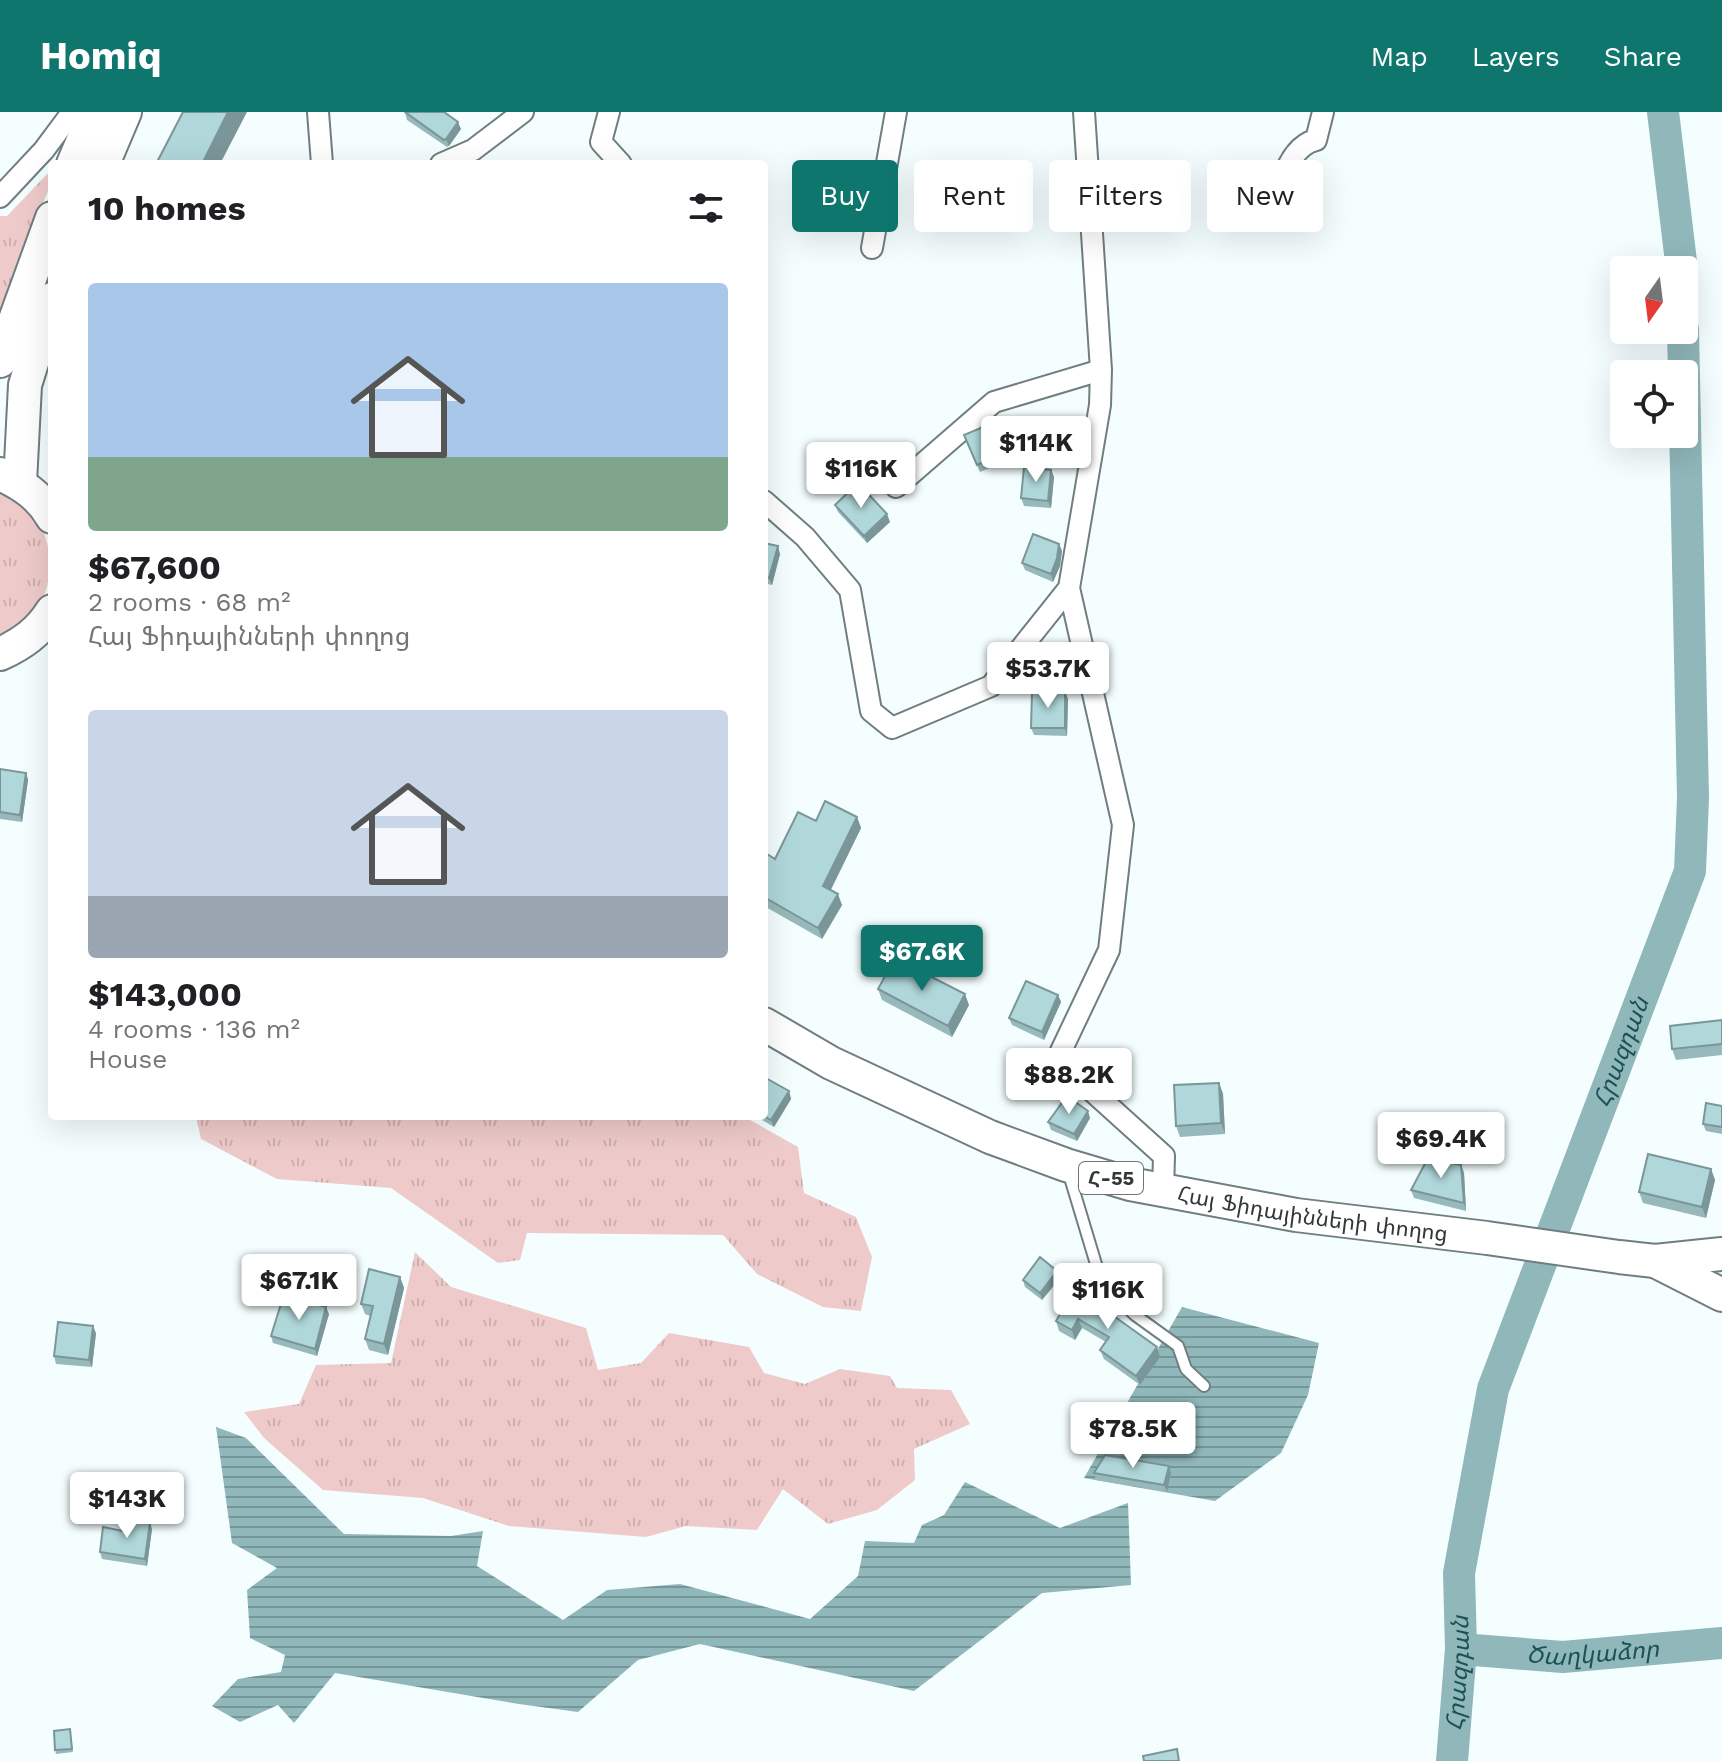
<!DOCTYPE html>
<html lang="en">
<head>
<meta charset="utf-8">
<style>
	:root { --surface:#fff; --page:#f2f2f2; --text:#202124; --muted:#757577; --accent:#0f766e }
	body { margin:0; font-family:"Work Sans","Noto Sans Armenian",sans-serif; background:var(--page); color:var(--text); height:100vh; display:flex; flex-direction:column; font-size:30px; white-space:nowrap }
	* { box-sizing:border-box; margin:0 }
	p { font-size:26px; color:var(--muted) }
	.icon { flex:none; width:44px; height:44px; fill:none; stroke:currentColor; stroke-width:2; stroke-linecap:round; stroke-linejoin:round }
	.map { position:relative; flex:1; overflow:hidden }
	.panel { position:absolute; left:48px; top:48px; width:720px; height:960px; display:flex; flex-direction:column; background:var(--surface); border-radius:8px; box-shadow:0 8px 32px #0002 }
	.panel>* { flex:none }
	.banner { position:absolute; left:792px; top:48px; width:760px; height:72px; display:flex; gap:16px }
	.needle { width:52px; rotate:194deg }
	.controls { position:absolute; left:1610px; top:144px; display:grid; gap:16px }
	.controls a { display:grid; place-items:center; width:88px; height:88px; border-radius:8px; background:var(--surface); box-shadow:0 8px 32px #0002; font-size:40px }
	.price { position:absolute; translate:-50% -68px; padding:0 18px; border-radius:8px; background:#fff; color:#222; font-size:26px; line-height:52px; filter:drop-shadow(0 2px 4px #0008) }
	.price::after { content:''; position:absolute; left:50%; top:48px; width:24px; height:18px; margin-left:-12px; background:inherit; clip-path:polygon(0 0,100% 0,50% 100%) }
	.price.selected { background:var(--accent); color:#fff }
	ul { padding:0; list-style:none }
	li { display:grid; align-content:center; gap:16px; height:424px; padding:0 40px }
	li span { display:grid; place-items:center; height:248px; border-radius:8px; color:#555 }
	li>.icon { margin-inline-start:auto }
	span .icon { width:144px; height:144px; fill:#fffc; stroke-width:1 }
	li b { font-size:34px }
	h2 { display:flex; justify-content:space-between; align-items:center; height:96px; padding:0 40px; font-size:34px }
	.chip { padding:0 28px; border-radius:8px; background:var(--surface); box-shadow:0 8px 32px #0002; font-size:28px; line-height:72px }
	.chip.selected { background:var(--accent); color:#fff }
	header { display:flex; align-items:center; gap:48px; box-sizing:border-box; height:112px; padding:0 40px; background:var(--accent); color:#fff }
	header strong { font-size:38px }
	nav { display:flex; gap:44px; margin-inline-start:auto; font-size:28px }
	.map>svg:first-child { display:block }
	.grass { fill:url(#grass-tufts) }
	.water { fill:url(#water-rules) }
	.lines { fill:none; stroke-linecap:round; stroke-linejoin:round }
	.river { stroke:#90b7ba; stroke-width:32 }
	.lane-casing { stroke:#707e7f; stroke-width:14 }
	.street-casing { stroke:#707e7f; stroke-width:24 }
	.primary-casing { stroke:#707e7f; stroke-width:36 }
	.lane { stroke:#fff; stroke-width:10 }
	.street { stroke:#fff; stroke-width:20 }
	.primary { stroke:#fff; stroke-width:32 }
	.wall { fill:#97b9bb }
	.shaded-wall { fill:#7b9699 }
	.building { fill:#b0d7da; stroke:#7b9699; stroke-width:2 }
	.labels { text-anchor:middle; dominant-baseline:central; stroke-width:6; stroke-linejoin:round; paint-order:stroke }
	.shield { fill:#fff; stroke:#707474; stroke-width:2 }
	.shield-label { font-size:20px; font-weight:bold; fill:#323839 }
	.street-label { font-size:22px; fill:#323839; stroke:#fff }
	.water-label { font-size:24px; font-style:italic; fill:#1a5256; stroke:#fff }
</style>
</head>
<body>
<header>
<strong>Homiq</strong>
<nav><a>Map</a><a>Layers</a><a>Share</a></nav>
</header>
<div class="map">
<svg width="1722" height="1649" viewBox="0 0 1722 1649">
	<defs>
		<pattern id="grass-tufts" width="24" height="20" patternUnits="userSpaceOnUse" patternTransform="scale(2)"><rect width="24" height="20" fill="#eecbca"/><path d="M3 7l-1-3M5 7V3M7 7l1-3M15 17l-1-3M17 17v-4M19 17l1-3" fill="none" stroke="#cdafae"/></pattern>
		<pattern id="water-rules" width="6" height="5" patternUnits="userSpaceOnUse" patternTransform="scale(2)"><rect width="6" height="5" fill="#90b7ba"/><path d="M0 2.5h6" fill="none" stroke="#769698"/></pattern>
	</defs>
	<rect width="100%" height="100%" fill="#f4fefe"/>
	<path class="grass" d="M52 57V70L35 109 0 205V104H7Z
		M0 377C7 381 16 385 22 390 54 420 61 469 31 504 23 513 10 519 0 526Z
		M196 1004H743L798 1035 804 1081 856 1105 872 1145 861 1199 823 1195 757 1162 723 1123 527 1121 520 1148 498 1151 391 1076 277 1067 201 1027Z
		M415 1140 451 1175 586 1216 598 1258 641 1251 669 1221 749 1235 764 1261 805 1272 840 1257 890 1264 897 1276 951 1278 970 1312 914 1337 915 1368 877 1398 828 1412 783 1377 757 1418 686 1414 646 1425 509 1414 423 1386 323 1378 264 1326 244 1300 299 1292 316 1253 391 1251Z"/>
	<path class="water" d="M1182 1195 1319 1231 1308 1283 1281 1341 1215 1389 1084 1366Z
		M216 1315 246 1326 344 1422 451 1424 483 1419 477 1454 563 1508 607 1478 680 1472 810 1507 858 1464 865 1429 914 1431 922 1413 944 1403 965 1370 1060 1416 1128 1391 1131 1473 1042 1481 914 1579 700 1532 638 1548 578 1600 519 1592 335 1561 294 1611 278 1593 240 1610 212 1594 238 1567 281 1560 285 1543 250 1526 247 1478 277 1456 232 1431Z"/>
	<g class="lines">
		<g class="river">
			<path d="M1663 0 1682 158"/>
			<path id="s1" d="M1461 1537 1563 1545 1722 1531"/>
			<path id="s2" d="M1452 1649 1461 1537 1459 1461 1493 1277 1690 759 1693 686 1683 218"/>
		</g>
		<g class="lane-casing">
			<path id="lane" d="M1068 1059 1102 1172 1135 1203 1178 1234 1186 1257 1204 1274"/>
		</g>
		<g class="street-casing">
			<path id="street" d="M318 0 322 52
				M609 0 601 30 621 52
				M441 52 473 38 523 0
				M1279 80C1284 60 1294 33 1316 28L1323 0
				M0 85 44 38 70 3
				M872 136 896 0
				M896 375 994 290 1101 258
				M764 389 805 425 850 478 871 599 892 616 991 574 1069 476 1123 713 1109 838 1061 939 1082 970 1164 1044 1163 1079
				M1069 476 1100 293 1101 258 1084 0"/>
		</g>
		<g class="primary-casing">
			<g id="primary">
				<path d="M73 52 95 0"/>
				<path d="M103 52 125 0"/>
				<path d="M0 249 52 106"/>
				<path d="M0 362C22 372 40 384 52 405"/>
				<path d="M20 371 25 273 52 187"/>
				<path d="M0 542C22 532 39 520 52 499"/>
				<path id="s3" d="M764 912 831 951 990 1025 1066 1053 1130 1072 1296 1103 1487 1126 1619 1145 1655 1149 1722 1142"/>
				<path d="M1655 1149 1722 1183"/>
			</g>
		</g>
		<use href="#lane" class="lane"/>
		<use href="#street" class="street"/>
		<use href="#primary" class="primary"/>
	</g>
	<path class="wall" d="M405 1 461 17 449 34 447 35 407 8Z
		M990 312 1006 349 980 360 964 323Z
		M1051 358 1054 365 1051 396 1024 394 1021 386Z
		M835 393 890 410 867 431 838 400Z
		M764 431 780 442 772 473 764 471Z
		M1059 432 1062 439 1060 454 1053 470 1025 458 1022 451Z
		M1065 580 1068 587 1067 624 1034 623 1031 616Z
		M0 657 26 661 28 668 22 710 0 707Z
		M857 705 861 716 831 778 842 793 822 827 764 794V740L775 747 816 709Z
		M878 877 969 893 952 925 882 888Z
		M1058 883 1061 890 1044 928 1012 913 1009 906Z
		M1722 908V943L1676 948 1672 937Z
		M1219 971 1223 982 1225 1022 1180 1025 1176 1014Z
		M789 979 791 987 774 1015 755 1004H764Z
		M1722 994V1022L1706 1019 1703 1012Z
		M1090 1006 1077 1029 1051 1018 1048 1010Z
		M1461 1053 1464 1061 1466 1099 1414 1086 1411 1078Z
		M1711 1057 1715 1068 1706 1106 1643 1091 1639 1080Z
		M400 1165 404 1176 388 1243 369 1238 365 1227 370 1204 365 1202 361 1192Z
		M1060 1166 1042 1188 1025 1175 1023 1168Z
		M1106 1194 1108 1200 1160 1245 1140 1273 1104 1247 1100 1238 1106 1230 1082 1216 1075 1228 1059 1219 1056 1209Z
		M329 1202 317 1244 273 1231 271 1224Z
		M96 1221 92 1255 56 1252 54 1244Z
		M1094 1361H1171L1167 1380 1096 1368Z
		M152 1417 147 1454 102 1447 100 1440 123 1419Z
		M70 1617 73 1640 56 1642 55 1638Z"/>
	<path class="shaded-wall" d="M228 0H247L220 52H202Z
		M458 10 461 17 449 34 446 27Z
		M1051 358 1054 365 1051 396 1048 389Z
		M887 402 890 410 867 431 864 424Z
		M1059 432 1062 439 1060 454 1053 470 1051 462Z
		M778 434 780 442 772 473 769 466Z
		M1065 580 1068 587 1067 624 1065 616Z
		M26 661 28 668 22 710 20 703Z
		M857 705 861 716 827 785 823 774Z
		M838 782 842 793 822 827 818 816Z
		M965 882 969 893 952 925 948 914Z
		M1058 883 1061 890 1044 928 1042 920Z
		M1219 971 1223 982 1225 1022 1221 1011Z
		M789 979 791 987 774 1015 771 1008Z
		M1088 999 1090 1006 1077 1029 1074 1022Z
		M1461 1053 1464 1061 1466 1099 1464 1091Z
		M1711 1057 1715 1068 1706 1106 1702 1095Z
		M1057 1159 1060 1166 1042 1188 1040 1181Z
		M400 1165 404 1176 388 1243 384 1232Z
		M326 1195 329 1202 317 1244 315 1237Z
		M1078 1207 1082 1216 1075 1228 1072 1218Z
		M93 1214 96 1221 92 1255 89 1248Z
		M1157 1235 1160 1245 1140 1273 1136 1264Z
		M1169 1354 1171 1361 1167 1380 1164 1373Z
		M150 1410 152 1417 147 1454 145 1447Z"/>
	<path class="building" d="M183 0H228L202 52H156Z
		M405 0H444L458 10 446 27 444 28Z
		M990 312 1003 341 977 353 964 323Z
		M1024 355 1051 358 1048 389 1021 386Z
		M858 371 887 402 864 424 835 393Z
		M1033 422 1059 432 1057 446 1051 462 1022 451Z
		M764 431 778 434 769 466 764 464Z
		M1032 580H1065V616H1031Z
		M0 657 26 661 20 703 0 700Z
		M825 689 857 705 823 774 838 782 818 816 764 785V740L775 747 798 700 816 709Z
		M906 852 965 882 948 914 878 877 891 853 902 859Z
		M1026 869 1058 883 1042 920 1009 906Z
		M1722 908V932L1672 937 1670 914Z
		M764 965 789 979 771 1008 764 1004Z
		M1219 971 1221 1011 1176 1014 1174 973Z
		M1067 984 1088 999 1074 1022 1048 1010Z
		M1706 991 1722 994V1015L1703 1012Z
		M1648 1042 1711 1057 1702 1095 1639 1080Z
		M1428 1046 1461 1053 1464 1091 1411 1078Z
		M1040 1145 1057 1159 1040 1181 1023 1168Z
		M369 1157 400 1165 384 1232 365 1227 373 1194 361 1192Z
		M1075 1176 1106 1194 1104 1197 1157 1235 1136 1264 1100 1238 1109 1225 1078 1207 1072 1218 1056 1209Z
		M284 1182 326 1195 315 1237 271 1224Z
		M58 1210 93 1214 89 1248 54 1244Z
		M1105 1343 1169 1354 1164 1373 1094 1361Z
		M125 1407 150 1410 145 1447 100 1440 103 1415 123 1419Z
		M70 1617 72 1637 55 1638 54 1619Z
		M1177 1637 1179 1649H1144L1143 1644Z"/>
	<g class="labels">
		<rect class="shield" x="1079" y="1050" width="64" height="32" rx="6"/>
		<g class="shield-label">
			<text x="1111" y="1066">Հ-55</text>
		</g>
		<g class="street-label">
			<text stroke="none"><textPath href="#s3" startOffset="586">Հայ Ֆիդայինների փողոց</textPath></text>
		</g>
		<g class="water-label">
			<text stroke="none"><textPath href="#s2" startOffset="736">Հրազդան</textPath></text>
			<text stroke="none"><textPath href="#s1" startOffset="132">Ծաղկաձոր</textPath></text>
			<text stroke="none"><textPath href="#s2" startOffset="88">Հրազդան</textPath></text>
		</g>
	</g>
</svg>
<div class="controls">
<a><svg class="needle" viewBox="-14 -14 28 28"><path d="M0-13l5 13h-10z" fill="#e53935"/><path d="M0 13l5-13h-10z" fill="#757577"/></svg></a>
<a><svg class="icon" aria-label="locate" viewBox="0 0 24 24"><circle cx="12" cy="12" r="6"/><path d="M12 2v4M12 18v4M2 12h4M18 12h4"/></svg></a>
</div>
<b class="price" style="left:1036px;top:372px">$114K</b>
<b class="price" style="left:861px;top:398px">$116K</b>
<b class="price" style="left:1048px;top:598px">$53.7K</b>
<b class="price selected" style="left:922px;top:881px">$67.6K</b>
<b class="price" style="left:1069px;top:1004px">$88.2K</b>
<b class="price" style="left:1441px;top:1068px">$69.4K</b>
<b class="price" style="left:299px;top:1210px">$67.1K</b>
<b class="price" style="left:1108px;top:1219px">$116K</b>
<b class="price" style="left:1133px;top:1358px">$78.5K</b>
<b class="price" style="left:127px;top:1428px">$143K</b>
<div class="banner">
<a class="chip selected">Buy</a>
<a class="chip">Rent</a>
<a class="chip">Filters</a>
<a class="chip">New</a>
</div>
<section class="panel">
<h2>10 homes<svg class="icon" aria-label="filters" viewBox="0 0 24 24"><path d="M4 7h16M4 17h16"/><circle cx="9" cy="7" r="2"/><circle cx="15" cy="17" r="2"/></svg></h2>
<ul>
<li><span style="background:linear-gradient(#a9c7e8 70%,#7fa58c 0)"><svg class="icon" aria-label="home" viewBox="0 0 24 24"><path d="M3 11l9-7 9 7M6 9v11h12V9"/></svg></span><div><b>$67,600</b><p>2 rooms · 68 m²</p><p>Հայ Ֆիդայինների փողոց</p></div></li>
<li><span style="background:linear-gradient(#c9d6e8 75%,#9aa5b1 0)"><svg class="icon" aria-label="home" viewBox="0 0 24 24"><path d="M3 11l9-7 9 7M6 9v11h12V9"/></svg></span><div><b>$143,000</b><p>4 rooms · 136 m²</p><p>House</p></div></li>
</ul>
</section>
</div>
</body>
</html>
